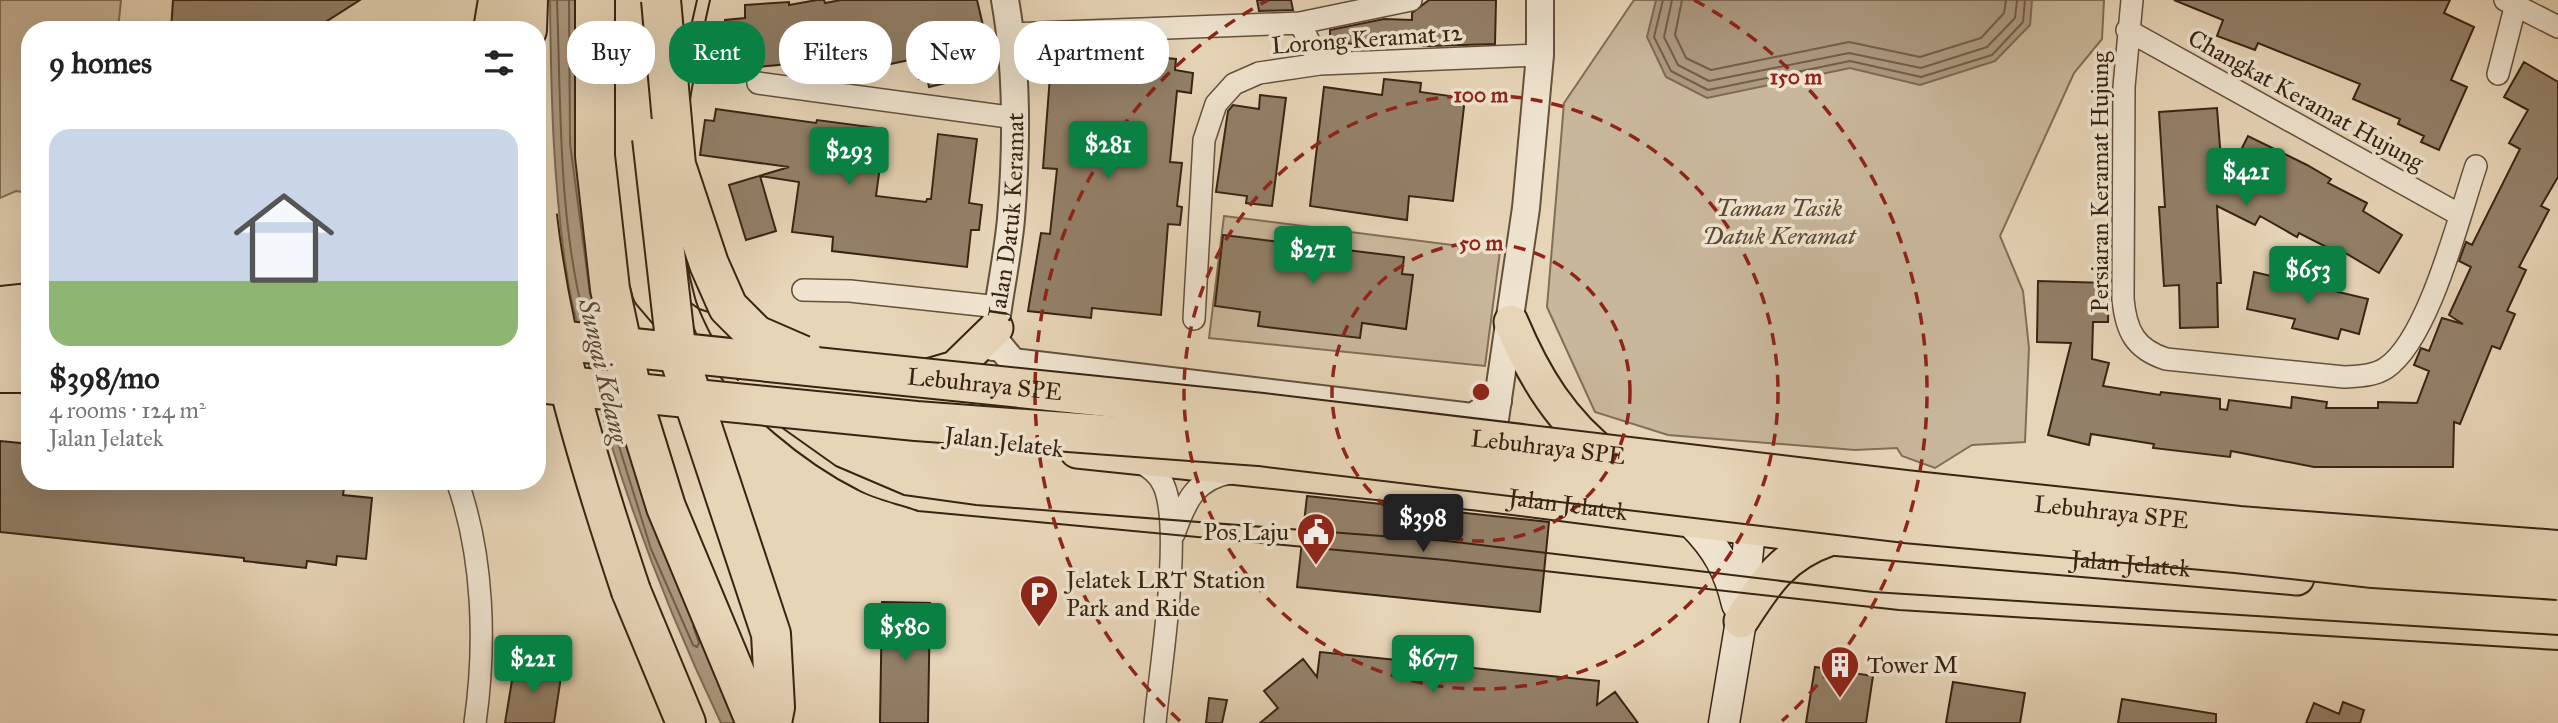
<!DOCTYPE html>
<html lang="en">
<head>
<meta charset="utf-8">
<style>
	:root { --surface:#fff; --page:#f2f2f2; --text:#222; --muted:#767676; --accent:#0b8043 }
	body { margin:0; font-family:"IM FELL Great Primer",serif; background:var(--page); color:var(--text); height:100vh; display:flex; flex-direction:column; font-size:26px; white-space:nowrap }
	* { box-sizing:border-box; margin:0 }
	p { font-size:23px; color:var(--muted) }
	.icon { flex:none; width:38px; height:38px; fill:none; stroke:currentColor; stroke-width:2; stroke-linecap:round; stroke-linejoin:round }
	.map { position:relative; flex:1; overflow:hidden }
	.sheet { position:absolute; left:21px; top:21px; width:525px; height:469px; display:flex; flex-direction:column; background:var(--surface); border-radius:28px; box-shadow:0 7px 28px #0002 }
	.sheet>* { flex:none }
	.hud { position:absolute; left:567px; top:21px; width:665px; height:63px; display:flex; gap:14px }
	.price { position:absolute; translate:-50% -60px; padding:0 16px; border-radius:7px; background:var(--accent); color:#fff; font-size:23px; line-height:46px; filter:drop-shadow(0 2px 4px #0008) }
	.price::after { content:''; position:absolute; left:50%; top:42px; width:21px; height:16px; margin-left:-10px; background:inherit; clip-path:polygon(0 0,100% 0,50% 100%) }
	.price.current { background:#222; color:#fff }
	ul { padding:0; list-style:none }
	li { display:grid; align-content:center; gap:14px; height:371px; padding:0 28px }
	li span { display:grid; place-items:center; height:217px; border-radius:21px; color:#555 }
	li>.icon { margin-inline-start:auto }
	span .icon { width:126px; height:126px; fill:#fffc; stroke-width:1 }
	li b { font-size:30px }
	h2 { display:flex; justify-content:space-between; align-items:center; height:84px; padding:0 28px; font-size:30px }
	.tag { padding:0 24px; border-radius:28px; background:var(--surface); box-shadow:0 7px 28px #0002; font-size:24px; line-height:63px }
	.tag.current { background:var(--accent); color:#fff }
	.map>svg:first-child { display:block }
	.green { fill:#c9b79b; stroke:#806e56; stroke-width:2 }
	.water { fill:#ac997f; stroke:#7e6a53; stroke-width:2 }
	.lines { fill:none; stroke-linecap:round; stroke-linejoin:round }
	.shore { stroke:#725e48; stroke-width:2 }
	.building { fill:#938068; stroke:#382412; stroke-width:2 }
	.minor-casing { stroke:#64503b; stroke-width:24 }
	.tertiary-casing { stroke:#64503b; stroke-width:30 }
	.secondary-casing { stroke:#382412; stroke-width:33 }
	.primary-casing { stroke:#382412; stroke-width:37 }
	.motorway-casing { stroke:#382412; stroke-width:42 }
	.minor { stroke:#efe4d0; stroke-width:21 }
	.tertiary { stroke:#efe4d0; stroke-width:26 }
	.secondary { stroke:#efe4d0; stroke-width:30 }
	.primary { stroke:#e7d5b7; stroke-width:33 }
	.motorway { stroke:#e7d5b7; stroke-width:38 }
	.tram { stroke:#382412; stroke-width:2 }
	.motorway-bridge-casing { stroke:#382412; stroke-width:42; stroke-linecap:butt }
	.motorway-bridge { stroke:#e7d5b7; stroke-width:38 }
	.ring { fill:none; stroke:#8f2418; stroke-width:3.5; stroke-dasharray:12 9 }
	.labels { text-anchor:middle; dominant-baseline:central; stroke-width:7; stroke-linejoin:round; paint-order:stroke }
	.street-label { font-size:24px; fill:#382412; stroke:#efe4d0 }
	.park-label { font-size:24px; font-style:italic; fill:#5c4934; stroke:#efe4d0 }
	.poi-label { font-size:24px; fill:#382412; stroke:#efe4d0; text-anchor:start }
	.water-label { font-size:26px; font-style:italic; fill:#5b4733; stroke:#efe4d0 }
	.centre { fill:#8f2418; stroke:#efe4d0; stroke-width:3.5 }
	.ring-label { font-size:21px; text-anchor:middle; font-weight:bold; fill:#8f2418; stroke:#efe4d0; stroke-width:7; stroke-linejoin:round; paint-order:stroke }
</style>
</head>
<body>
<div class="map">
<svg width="2558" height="723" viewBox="0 0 2558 723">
	<rect width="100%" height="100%" fill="#e7d5b7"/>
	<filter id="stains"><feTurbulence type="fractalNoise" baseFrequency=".00286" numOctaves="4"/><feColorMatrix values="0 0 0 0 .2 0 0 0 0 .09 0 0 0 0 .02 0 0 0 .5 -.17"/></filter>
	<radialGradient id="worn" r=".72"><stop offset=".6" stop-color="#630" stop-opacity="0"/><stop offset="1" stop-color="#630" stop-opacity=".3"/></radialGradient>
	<path class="green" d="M0 0H121L118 30H30V193L16 191 0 198Z
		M1634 0H2104L2102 39 2074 73 2000 236 2023 291 2029 348 2025 442 1972 445 1935 468 1902 456 1897 448 1855 450 1668 435 1595 412 1547 307 1564 103Z
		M1224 216 1500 251 1485 366 1209 338Z"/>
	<path class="water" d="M550 0H576L577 143 740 723H721C667 610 623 495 591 374 584 345 574 316 569 287 553 192 551 96 550 0Z
		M1656 0H2032L2030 25 1995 61 1920 85 1850 68 1707 98 1666 77 1647 37Z"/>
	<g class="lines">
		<path class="shore" d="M557 0C561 108 558 217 585 322
			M569 0 570 144 590 294
			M1663 0 1654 37 1671 71 1708 90 1850 61 1921 77 1992 55 2023 22 2025 0
			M1672 0 1664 37 1678 65 1709 81 1849 53 1921 68 1987 47 2015 18 2017 0
			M1682 0 1675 35 1686 58 1711 70 1849 42 1920 57 1981 38 2004 13 2006 0
			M608 411 651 549 693 645 697 647 699 643 693 626"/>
	</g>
	<path class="building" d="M173 0H360L313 30H171Z
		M817 0H824L825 3 841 0H977L986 38 979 39 987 73 929 87 927 77 919 79 914 59 881 66 878 52 850 59 846 44 788 55 789 64 737 69 736 61 727 62 725 20 745 18V5L789 2V5Z
		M1257 0H1291L1293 10 1259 11Z
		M1429 0H1496L1495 44 1429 46 1330 43V30L1384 19 1412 20V13Z
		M2174 0H2450L2444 13 2474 27 2451 80 2467 87 2439 150 2421 142 2424 136 2398 124 2400 119 2353 99 2360 84 2258 43 2255 50 2217 36 2223 20Z
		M1038 46 1176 59 1175 70 1193 73 1191 93 1177 91 1170 162 1182 163 1177 206 1182 207 1180 225 1168 224 1161 315 1092 308 1091 318 1028 311 1041 233 1050 234 1057 169 1043 168 1050 76 1035 75Z
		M2524 62 2558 82V177L2541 206 2549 210 2519 267 2526 270 2507 311 2515 314 2500 349 2492 346 2460 424 2454 422 2453 467H2314L2231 451 2230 457 2153 448 2154 444 2091 434 2089 445 2048 435 2071 343 2037 342 2038 281 2109 283 2108 322H2093L2092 359 2109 363 2103 386 2160 395 2161 392 2220 399V409L2227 410 2229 400 2291 408 2292 397 2327 402 2326 408H2378V402L2417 403 2429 371 2414 365 2421 348 2429 351 2442 318 2463 324 2449 315 2471 267 2459 261 2466 242 2472 245 2520 149 2509 143 2528 110 2504 97Z
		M1384 79 1421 83 1420 92 1465 98 1453 201 1409 196 1407 220 1310 206 1324 87 1382 95Z
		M1260 95 1286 98 1272 206 1246 203 1247 196 1216 192 1228 111 1233 105 1259 109Z
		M2217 108 2223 186 2248 136 2307 165 2331 179 2328 183 2367 203 2363 211 2402 235 2379 273 2342 251 2340 254 2299 233 2297 237 2260 216 2255 225 2217 206 2221 283H2217L2218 327 2180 328 2179 285 2164 286 2159 207H2165L2159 112Z
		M716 109 816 123 817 120 885 129 876 196 926 202 927 199H931L938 134 977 139 969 203 982 205 979 230H971L967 267 832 251 833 237 792 232 799 182 760 176 776 231 746 240 729 185 789 167 700 155 705 120 714 121Z
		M1223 235 1404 257 1402 274 1413 275 1406 329 1362 323 1360 338 1258 326 1260 312 1215 306Z
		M2254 272 2368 299 2359 334 2341 329 2338 339 2292 328 2295 319 2247 309Z
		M0 441 30 444V481H345L343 495 372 498 366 559 337 556 336 565 307 561 306 568 244 561V558L0 532Z
		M1307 496 1549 522 1540 612 1297 587Z
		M882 602 930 603 928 723H880Z
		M1320 652 1599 681 1597 705 1615 692 1638 723H1260L1278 708 1264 691 1303 659 1317 677Z
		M515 662 562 670 554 723H505Z
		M1815 667 1873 676 1866 723H1806Z
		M1953 682 2025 693 2020 723H1946Z
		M1209 698 1227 700 1222 723H1206Z
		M2122 699 2216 714V723H2118Z
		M2343 702 2364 710 2360 723H2306L2314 703 2339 714Z"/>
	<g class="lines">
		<g class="minor-casing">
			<path id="minor" d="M2132 0 2124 87 2123 299C2126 331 2135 349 2166 359L2344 377C2359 376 2374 376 2386 368 2429 339 2459 216 2476 166
				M2505 0 2558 27
				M1300 23 1320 64
				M2127 30 2460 215
				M1011 34 1300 23 1411 0
				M2498 74 2517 0
				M758 83 1016 118
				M803 290 850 291 999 307
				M1194 319 1204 140 1216 104 1234 84 1259 73 1320 64 1540 55
				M1137 461C1148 466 1159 473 1164 486 1183 531 1160 669 1155 723
				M457 481C484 556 486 646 475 723
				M1174 534C1185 503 1195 478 1231 473"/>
		</g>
		<g class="tertiary-casing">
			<g id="tertiary">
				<path d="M994 339 1013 362 1472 417 1498 401"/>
				<path id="s1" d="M993 347C997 304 1007 262 1011 219 1017 146 1018 72 1005 0"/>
				<path d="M1495 419 1526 208 1540 55V0"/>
			</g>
		</g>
		<g class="secondary-casing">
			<path id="secondary" d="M1692 523C1717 548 1729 570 1737 604
				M1724 723 1741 621 1750 530"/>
		</g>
		<g class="primary-casing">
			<g id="primary">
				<path d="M1511 322C1534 377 1562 423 1610 459"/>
				<path d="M921 378 955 368 996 328"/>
				<path id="s2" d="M1077 451 1477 493 1831 538 2297 578"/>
				<path d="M1741 621C1766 582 1783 555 1829 539"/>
			</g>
		</g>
		<g class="motorway-casing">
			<path id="motorway" d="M632 0 630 42 634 164 644 263 652 292 669 312 690 327 775 355
				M493 30 498 0
				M527 30 528 0
				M0 306 30 303
				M0 342 30 341
				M0 373H30
				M631 591 686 723"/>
		</g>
		<use href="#minor" class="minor"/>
		<use href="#tertiary" class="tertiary"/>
		<use href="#secondary" class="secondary"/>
		<use href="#primary" class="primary"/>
		<use href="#motorway" class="motorway"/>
		<path class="tram" d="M697 0C681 69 662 161 670 231 675 274 687 320 708 358 737 409 806 464 858 490 876 500 899 504 918 511L1445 560 1899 610 2558 650
			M710 0C688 98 667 200 695 298 702 323 719 348 730 371L738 380
			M781 427 836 466 904 495 976 505 1447 541 1873 592 2558 635"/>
		<g class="motorway-bridge-casing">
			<g id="motorway-bridge">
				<path d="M595 0V156L610 289 636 410 666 507 756 723"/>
				<path d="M661 0 676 165 709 264 728 307 756 335 802 355"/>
				<path d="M652 138 676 348 771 634 775 707 772 723"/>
				<path d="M537 216C552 345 590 468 631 591"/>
				<path id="s3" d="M537 338 1262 413 1907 490 2239 526 2558 550"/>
				<path d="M537 383 916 421 1259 446 1905 523 2236 553 2373 568 2558 580"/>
			</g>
		</g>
		<use href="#motorway-bridge" class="motorway-bridge"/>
	</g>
	<g class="ring">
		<circle cx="1481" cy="392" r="149"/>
		<circle cx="1481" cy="392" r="297"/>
		<path d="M1180 721A446 446 0 0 1 1268 0M1694 0A446 446 0 0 1 1782 721"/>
	</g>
	<defs>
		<g id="civic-pin" transform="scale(2.0125)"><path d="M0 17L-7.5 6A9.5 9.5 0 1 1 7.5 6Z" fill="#8f2418" stroke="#efe4d0"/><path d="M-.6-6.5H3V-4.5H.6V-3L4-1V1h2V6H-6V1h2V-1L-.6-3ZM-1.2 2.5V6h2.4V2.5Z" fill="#fff"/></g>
		<g id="parking-pin" transform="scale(2.0125)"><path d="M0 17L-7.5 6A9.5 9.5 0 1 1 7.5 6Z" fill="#8f2418" stroke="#efe4d0"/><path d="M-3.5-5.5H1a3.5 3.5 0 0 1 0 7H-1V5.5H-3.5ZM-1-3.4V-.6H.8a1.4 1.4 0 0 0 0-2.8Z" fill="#fff"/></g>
		<g id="building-pin" transform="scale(2.0125)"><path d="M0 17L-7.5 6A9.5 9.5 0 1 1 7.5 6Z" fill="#8f2418" stroke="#efe4d0"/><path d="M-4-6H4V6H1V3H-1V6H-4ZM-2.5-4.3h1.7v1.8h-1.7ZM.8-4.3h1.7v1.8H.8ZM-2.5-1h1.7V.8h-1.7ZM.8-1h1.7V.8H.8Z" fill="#fff"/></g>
	</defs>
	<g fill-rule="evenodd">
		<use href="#civic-pin" x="1316" y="532"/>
		<use href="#parking-pin" x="1039" y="594"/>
		<use href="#building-pin" x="1840" y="665"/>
	</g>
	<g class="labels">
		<g class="street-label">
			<text transform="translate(1367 39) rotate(-4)">Lorong Keramat 12</text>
			<text transform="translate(2306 100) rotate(29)">Changkat Keramat Hujung</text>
			<text transform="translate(2100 182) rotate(-90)">Persiaran Keramat Hujung</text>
			<text stroke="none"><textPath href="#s1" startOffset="133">Jalan Datuk Keramat</textPath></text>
			<text stroke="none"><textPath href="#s3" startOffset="450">Lebuhraya SPE</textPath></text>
			<text transform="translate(1004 442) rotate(7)">Jalan Jelatek</text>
			<text stroke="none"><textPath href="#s3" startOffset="1017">Lebuhraya SPE</textPath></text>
			<text stroke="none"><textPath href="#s2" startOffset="494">Jalan Jelatek</textPath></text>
			<text stroke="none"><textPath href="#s3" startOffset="1584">Lebuhraya SPE</textPath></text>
			<text stroke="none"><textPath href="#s2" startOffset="1060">Jalan Jelatek</textPath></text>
		</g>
		<g class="park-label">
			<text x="1779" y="208">Taman Tasik<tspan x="1779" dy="28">Datuk Keramat</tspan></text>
		</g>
		<g class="poi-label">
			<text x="1289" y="532" text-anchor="end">Pos Laju</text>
			<text x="1066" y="580">Jelatek LRT Station<tspan x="1066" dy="28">Park and Ride</tspan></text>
			<text x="1867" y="665">Tower M</text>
		</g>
		<g class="water-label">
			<text transform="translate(604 371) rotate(77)">Sungai Kelang</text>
		</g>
	</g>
	<circle cx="1481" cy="392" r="10" class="centre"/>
	<g class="ring-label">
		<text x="1796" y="84">150 m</text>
		<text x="1481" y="102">100 m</text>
		<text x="1481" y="250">50 m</text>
	</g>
	<rect width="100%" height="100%" filter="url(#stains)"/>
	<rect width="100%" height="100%" fill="url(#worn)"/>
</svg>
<b class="price" style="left:1108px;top:181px">$281</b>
<b class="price" style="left:849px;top:187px">$293</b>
<b class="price" style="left:2246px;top:208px">$421</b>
<b class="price" style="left:1313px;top:286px">$271</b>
<b class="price" style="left:2308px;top:306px">$653</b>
<b class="price current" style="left:1423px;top:554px">$398</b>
<b class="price" style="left:905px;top:663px">$580</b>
<b class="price" style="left:533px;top:695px">$221</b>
<b class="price" style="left:1433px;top:695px">$677</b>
<div class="hud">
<a class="tag">Buy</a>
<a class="tag current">Rent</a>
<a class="tag">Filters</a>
<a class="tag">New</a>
<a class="tag">Apartment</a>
</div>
<section class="sheet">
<h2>9 homes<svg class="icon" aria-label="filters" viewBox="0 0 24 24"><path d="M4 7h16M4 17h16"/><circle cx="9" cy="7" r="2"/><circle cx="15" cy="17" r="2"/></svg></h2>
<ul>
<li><span style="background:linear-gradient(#c9d6e8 70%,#8fb573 0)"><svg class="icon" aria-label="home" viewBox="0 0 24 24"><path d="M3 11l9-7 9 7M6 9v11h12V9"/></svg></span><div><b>$398/mo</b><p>4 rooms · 124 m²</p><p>Jalan Jelatek</p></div></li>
</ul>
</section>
</div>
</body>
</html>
